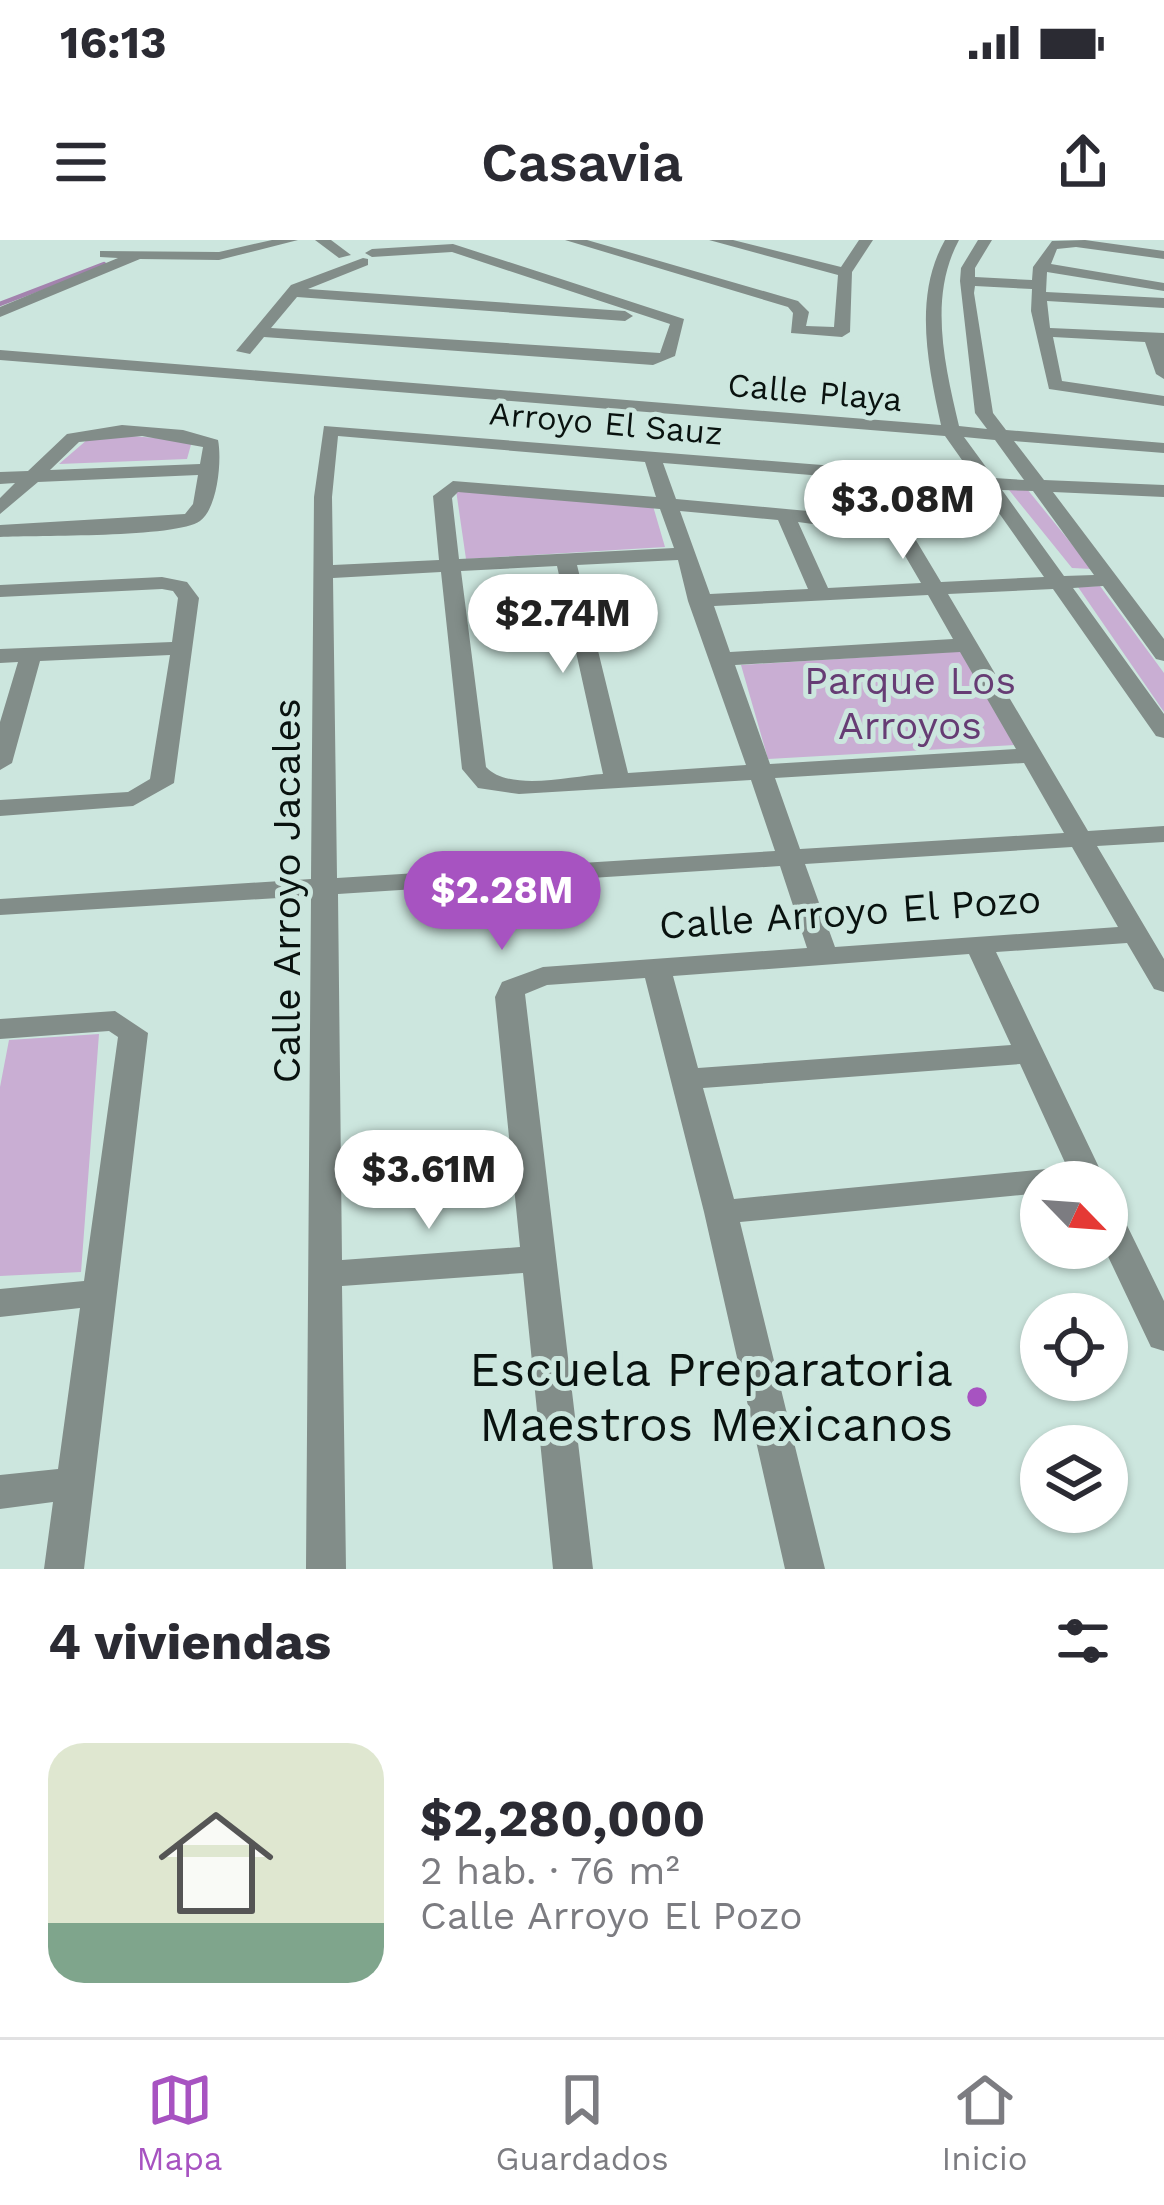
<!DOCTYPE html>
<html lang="es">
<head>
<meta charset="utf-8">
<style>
	:root { --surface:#fff; --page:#f7f7f7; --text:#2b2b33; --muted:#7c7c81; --line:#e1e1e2; --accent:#a753c1 }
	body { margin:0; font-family:"Work Sans",sans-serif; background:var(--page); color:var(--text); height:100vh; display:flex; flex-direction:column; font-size:45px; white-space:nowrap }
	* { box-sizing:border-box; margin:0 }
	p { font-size:39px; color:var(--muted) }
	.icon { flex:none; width:66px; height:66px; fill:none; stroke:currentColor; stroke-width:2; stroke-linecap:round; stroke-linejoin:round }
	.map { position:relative; height:1329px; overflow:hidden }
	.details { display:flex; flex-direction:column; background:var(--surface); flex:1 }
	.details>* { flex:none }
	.needle { width:78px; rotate:115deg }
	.fabs { position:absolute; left:1020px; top:921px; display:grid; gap:24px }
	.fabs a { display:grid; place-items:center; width:108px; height:108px; border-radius:50%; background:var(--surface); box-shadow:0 3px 9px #0004; font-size:60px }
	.price { position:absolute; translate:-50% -102px; padding:0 27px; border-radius:42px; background:#fff; color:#222; font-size:39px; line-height:78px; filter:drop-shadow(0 3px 6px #0008) }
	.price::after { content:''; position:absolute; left:50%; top:72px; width:36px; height:27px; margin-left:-18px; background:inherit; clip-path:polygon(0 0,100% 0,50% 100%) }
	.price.selected { background:var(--accent); color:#fff }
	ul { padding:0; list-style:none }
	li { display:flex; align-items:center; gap:36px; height:300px; padding:0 48px }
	li span { display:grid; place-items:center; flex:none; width:336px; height:240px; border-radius:36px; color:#555 }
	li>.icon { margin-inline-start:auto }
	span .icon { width:144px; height:144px; fill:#fffc; stroke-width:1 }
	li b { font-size:51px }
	h2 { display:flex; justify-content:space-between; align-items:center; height:144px; padding:0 48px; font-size:51px }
	.status { display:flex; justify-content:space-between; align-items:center; height:84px; padding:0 60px; background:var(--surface); direction:ltr }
	.status svg { height:33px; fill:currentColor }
	header { display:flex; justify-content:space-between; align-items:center; height:156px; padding:0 48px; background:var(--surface); font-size:54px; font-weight:600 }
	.tabs { display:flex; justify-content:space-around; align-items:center; height:168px; border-top:3px solid var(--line); background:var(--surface); font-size:33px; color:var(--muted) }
	.tabs a { display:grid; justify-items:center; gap:6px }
	.tabs .selected { color:var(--accent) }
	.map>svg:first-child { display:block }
	.green { fill:#c9aed3 }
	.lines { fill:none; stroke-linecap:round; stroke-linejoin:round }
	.stream { stroke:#a383ae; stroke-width:4.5 }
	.minor { fill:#828d89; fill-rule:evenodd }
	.poi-dot { fill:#a753c1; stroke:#cce6de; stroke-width:4.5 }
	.labels { text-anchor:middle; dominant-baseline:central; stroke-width:10; stroke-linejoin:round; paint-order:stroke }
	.far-street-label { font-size:33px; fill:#09120f; stroke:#cce6de }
	.park-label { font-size:39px; fill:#663c74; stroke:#cce6de }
	.street-label { font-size:39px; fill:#09120f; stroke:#cce6de }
	.near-poi-label { font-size:48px; fill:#09120f; stroke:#cce6de; text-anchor:end }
</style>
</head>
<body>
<div class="status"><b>16:13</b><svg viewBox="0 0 49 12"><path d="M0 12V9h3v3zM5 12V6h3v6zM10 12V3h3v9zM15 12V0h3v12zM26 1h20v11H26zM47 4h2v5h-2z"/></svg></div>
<header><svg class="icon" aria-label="menu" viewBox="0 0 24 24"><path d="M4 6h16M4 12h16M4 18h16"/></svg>Casavia<svg class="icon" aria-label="share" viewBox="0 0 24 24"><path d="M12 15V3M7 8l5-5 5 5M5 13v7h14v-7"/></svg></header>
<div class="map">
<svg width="1164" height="1329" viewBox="0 0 1164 1329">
	<rect width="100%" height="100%" fill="#cce6de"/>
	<path class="green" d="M95 193 192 201 187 219 59 224Z
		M1027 249 1092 329 1072 328 1009 250Z
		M456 250 653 266 665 307 466 319Z
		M1100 346 1164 433V472L1078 347Z
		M965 411 1015 505 768 519 741 425Z
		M99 794 81 1032 0 1036V847L9 800Z"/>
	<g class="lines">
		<path class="stream" d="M0 64 104 24"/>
		<path class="minor" d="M272 0H298L219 20 140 19 0 77V67L118 18 100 17V11L219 12Z
			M315 0H331L351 15 339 18Z
			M565 0H587L798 61 809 72 806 86 834 87 838 35 709 0H733L841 27 859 0H873L852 32 850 92 842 97 791 93 793 73 788 67Z
			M945 0H959C928 57 945 126 959 186L987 189 975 173 960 41 961 28 978 0H992L975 28V37L1032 40 1033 27 1052 1 1085 0 1164 11V19L1076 7 1057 9 1051 24 1164 43V51L1047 32 1046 52 1164 58V68L1047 61 1050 88 1164 93V139L1156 134 1145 102 1053 97 1062 141 1164 156V166L1049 149 1031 71 1032 49 975 46 974 53 993 173 1006 190 1164 203V213L1014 201 1044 240 1164 245V257L1053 252 1164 399V421L1156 419 1103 346 1073 348 1164 474V498L1156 496 1053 349 948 354 1088 591 1164 586V602L1097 606 1164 719V752L1154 749 1127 703 996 712 1106 942H1041V953L740 982 825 1329H785L704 972 645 738 547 745 525 754 593 1329H553L523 1033 342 1046 346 1329H306L311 656 0 675V659L311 639 314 257 324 186 974 237 945 196 0 120V110L941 185C928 125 913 56 945 0ZM338 196 645 222 656 257 453 241 433 256 439 320 333 325 332 257ZM964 197 995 200 1024 240 994 238ZM663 223 982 249 1044 337 941 342 908 287 874 277 676 259ZM1002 250 1033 251 1094 335 1064 336ZM458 252 660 269 674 308 459 319 452 258ZM680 271 778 280 808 349 710 354ZM798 282 893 295 921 343 828 348ZM678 320 688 361 746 525 628 533 577 325ZM557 326 603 534C572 536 509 552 486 527L461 331ZM441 332 462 529 478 548 519 554 751 540 775 611 337 638 333 338ZM928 355 953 399 730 412 714 366ZM960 412 1016 509 770 524 735 425ZM1024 523 1064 593 800 609 775 538ZM1072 607 1118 687 835 707 805 624ZM780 626 807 708 543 727 502 742 495 757 520 1007 342 1020 338 654ZM969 714 1011 805 698 828 673 736ZM1020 824 1067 927 734 959 703 848Z
			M453 4 684 79 675 116 653 125 264 97 250 114 236 111 291 45 363 18 368 19V25L308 49 625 71 633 76 625 81 297 57 271 88 660 113 670 84 452 12 372 17 365 13 372 9Z
			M122 185 183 190 218 200C222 219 218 268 200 281 177 298 36 295 0 297V285L185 274 193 264 198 235 38 242 0 274V258L15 243 0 244V232L28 231 67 194ZM142 196 203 207 200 224 50 230 79 202Z
			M162 337 187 342 199 358 174 543 133 566 0 576V560L128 552 150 539 170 415 40 421 12 523 0 530V482L18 422 0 423V409L172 402 178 358 173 351 162 349 0 357V345Z
			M115 771 148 793 84 1329H44L53 1262 0 1269V1235L58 1229 80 1068 0 1077V1049L84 1041 118 797 109 791 0 799V779Z
			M1107 966 1119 969 1164 1061V1111L1151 1107 1104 1008Z"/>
	</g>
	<circle class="poi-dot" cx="977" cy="1157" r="12"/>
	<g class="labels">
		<g class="far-street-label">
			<text transform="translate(815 152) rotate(5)">Calle Playa</text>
			<text transform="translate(606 183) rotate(5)">Arroyo El Sauz</text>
		</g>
		<g class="park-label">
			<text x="910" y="440">Parque Los<tspan x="910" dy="45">Arroyos</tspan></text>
		</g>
		<g class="street-label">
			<text transform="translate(286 651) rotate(-90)">Calle Arroyo Jacales</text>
			<text transform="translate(850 672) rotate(-4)">Calle Arroyo El Pozo</text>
		</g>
		<g class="near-poi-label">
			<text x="953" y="1129">Escuela Preparatoria<tspan x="953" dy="55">Maestros Mexicanos</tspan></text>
		</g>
	</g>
</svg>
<div class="fabs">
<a><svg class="needle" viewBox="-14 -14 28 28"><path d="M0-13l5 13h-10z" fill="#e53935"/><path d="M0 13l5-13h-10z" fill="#7c7c81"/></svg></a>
<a><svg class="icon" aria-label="locate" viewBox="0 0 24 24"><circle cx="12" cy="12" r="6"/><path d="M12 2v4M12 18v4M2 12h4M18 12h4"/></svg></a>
<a><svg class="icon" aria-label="layers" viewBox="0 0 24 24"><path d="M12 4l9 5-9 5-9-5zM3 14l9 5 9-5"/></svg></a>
</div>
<b class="price" style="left:903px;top:322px">$3.08M</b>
<b class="price" style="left:563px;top:436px">$2.74M</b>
<b class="price selected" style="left:502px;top:713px">$2.28M</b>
<b class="price" style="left:429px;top:992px">$3.61M</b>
</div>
<section class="details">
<h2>4 viviendas<svg class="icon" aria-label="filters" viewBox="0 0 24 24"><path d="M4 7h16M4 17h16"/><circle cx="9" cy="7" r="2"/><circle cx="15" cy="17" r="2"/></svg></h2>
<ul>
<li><span style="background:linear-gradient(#dfe7d0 75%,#7fa58c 0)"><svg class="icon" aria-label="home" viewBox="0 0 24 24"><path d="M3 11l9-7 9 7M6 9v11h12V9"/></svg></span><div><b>$2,280,000</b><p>2 hab. · 76 m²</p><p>Calle Arroyo El Pozo</p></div></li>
</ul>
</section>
<nav class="tabs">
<a class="selected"><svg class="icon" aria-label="map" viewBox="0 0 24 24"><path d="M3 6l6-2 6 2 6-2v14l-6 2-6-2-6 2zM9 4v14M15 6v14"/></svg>Mapa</a>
<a><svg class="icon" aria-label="saved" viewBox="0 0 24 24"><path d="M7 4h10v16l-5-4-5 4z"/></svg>Guardados</a>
<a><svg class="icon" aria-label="home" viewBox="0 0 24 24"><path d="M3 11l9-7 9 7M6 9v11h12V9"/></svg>Inicio</a>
</nav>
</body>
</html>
